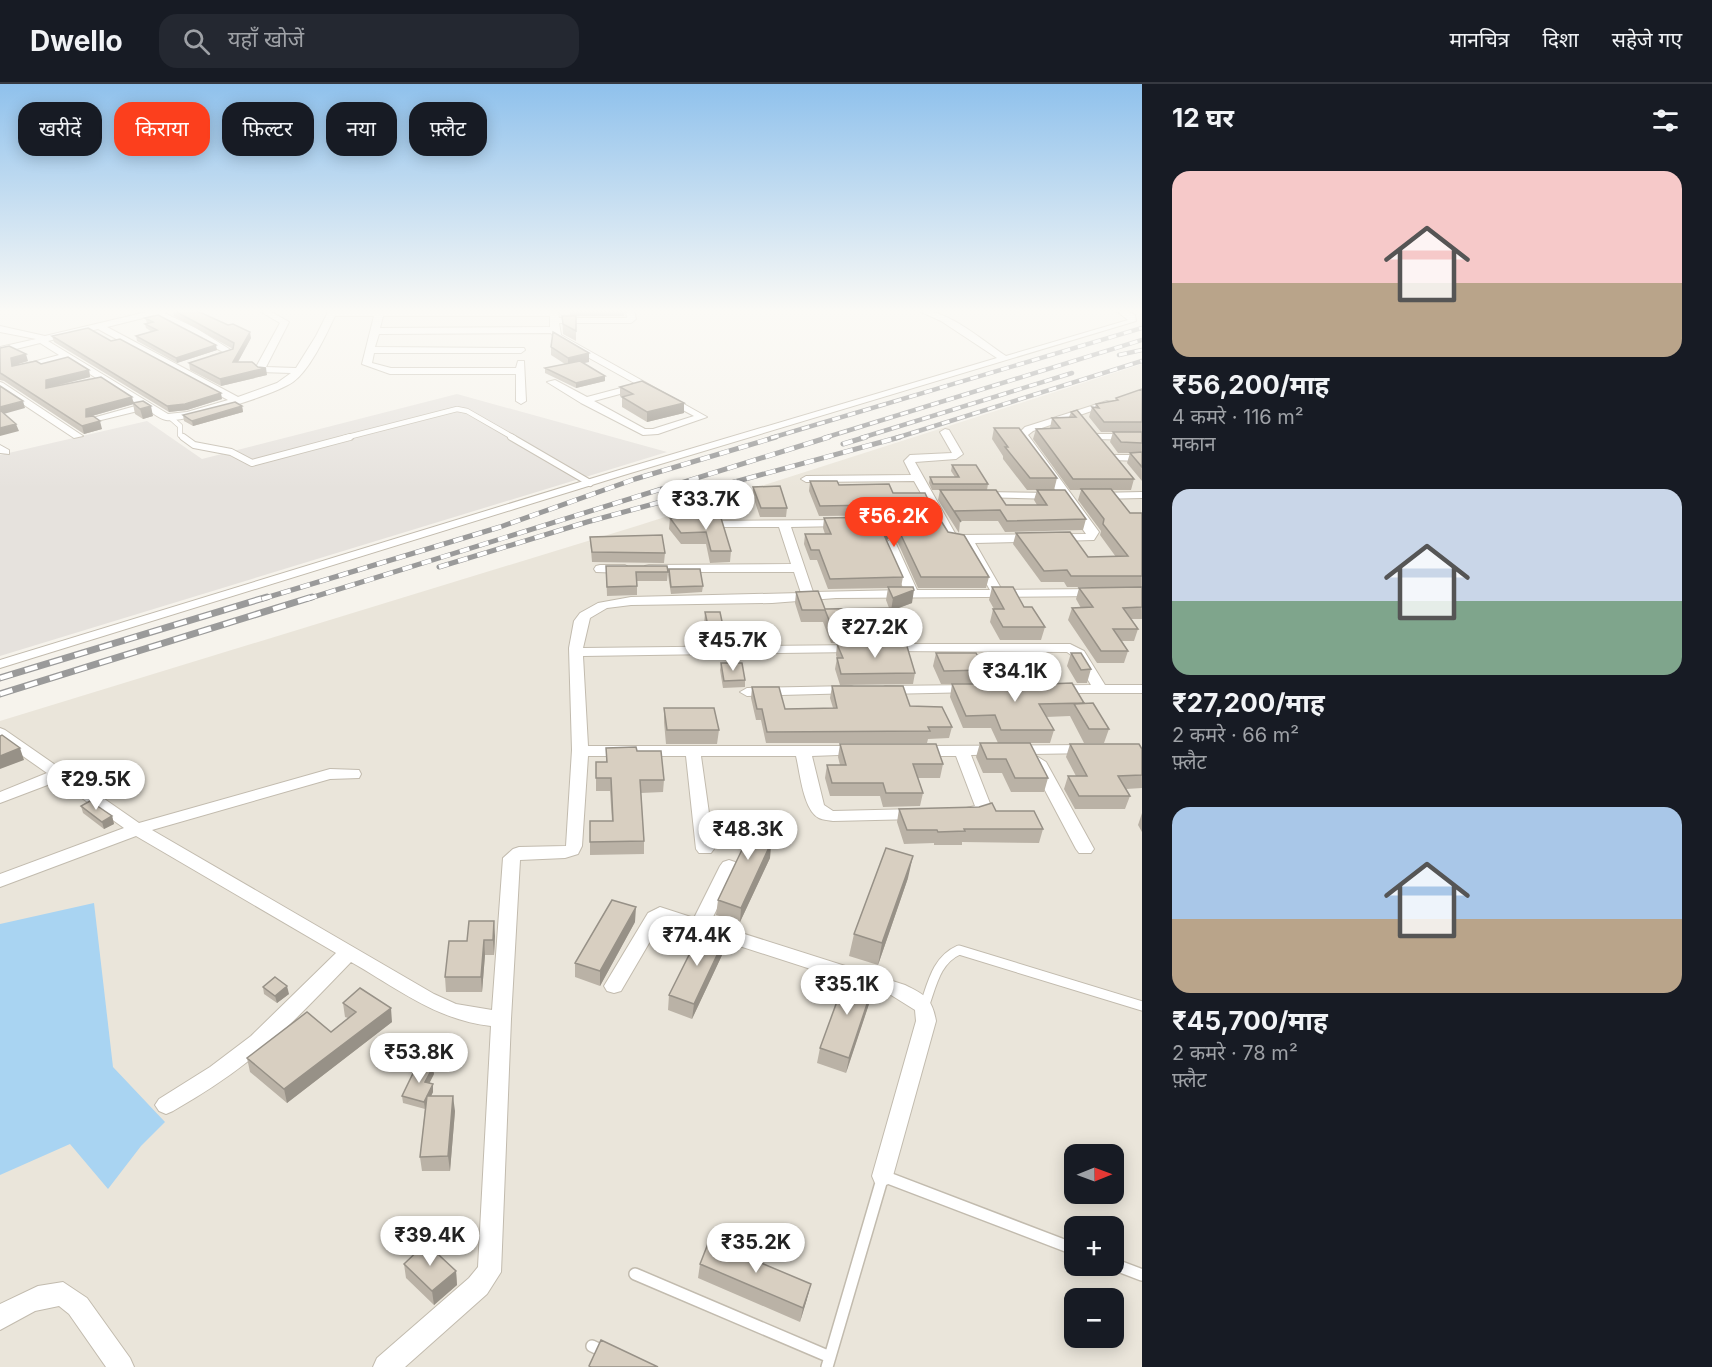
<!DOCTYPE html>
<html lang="hi">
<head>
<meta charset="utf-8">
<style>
	:root { --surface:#171b24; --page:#242831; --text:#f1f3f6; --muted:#9ea1a6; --line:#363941; --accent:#fc3f1d }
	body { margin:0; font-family:Inter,"Noto Sans Devanagari",sans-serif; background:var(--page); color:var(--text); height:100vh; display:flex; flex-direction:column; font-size:22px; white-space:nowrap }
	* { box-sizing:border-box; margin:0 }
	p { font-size:20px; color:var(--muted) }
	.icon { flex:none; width:33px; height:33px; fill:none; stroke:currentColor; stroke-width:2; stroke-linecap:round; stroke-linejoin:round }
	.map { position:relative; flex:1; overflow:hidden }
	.sheet { display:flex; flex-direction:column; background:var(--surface); width:570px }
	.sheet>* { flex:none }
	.top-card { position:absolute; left:18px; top:18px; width:570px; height:54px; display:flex; gap:12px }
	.needle { width:39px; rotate:89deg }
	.fabs { position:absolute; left:1064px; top:1060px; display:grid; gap:12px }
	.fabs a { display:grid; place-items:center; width:60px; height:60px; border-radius:12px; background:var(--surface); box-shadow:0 3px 15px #0003; font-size:30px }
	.price { position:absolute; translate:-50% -51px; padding:0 14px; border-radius:21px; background:#fff; color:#222; font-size:20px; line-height:39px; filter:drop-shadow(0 2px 3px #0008) }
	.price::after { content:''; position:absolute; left:50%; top:36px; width:18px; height:14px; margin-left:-9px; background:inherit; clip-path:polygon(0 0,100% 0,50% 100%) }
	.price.active { background:var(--accent); color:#fff }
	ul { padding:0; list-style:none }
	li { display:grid; align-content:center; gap:12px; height:318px; padding:0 30px }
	li span { display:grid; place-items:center; height:186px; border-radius:18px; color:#555 }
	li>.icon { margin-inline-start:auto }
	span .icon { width:108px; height:108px; fill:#fffc; stroke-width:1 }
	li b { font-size:26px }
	h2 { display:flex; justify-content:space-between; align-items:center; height:72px; padding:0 30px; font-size:26px }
	.tag { padding:0 21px; border-radius:18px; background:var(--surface); box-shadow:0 3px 15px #0003; font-size:21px; line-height:54px }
	.tag.active { background:var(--accent); color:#fff }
	header { display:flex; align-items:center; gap:36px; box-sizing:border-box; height:84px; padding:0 30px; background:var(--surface); border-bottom:2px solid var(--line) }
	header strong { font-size:28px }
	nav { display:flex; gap:33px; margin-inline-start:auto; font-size:21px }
	.search { width:420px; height:54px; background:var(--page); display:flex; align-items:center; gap:15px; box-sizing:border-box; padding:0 21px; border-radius:18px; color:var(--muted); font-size:22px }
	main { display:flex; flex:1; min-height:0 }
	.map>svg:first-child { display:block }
	.residential { fill:#eae5da; fill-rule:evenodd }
	.industrial { fill:#e6e2dd }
	.water { fill:#a9d4f2 }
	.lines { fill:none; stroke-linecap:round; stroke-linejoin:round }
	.service-far3-casing { stroke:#c2bbae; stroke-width:6 }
	.service-far2-casing { stroke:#c2bbae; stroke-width:8 }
	.service-far1-casing { stroke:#c2bbae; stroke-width:11 }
	.service-casing { stroke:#c2bbae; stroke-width:14 }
	.minor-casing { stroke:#c2bbae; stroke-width:2 }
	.service-far3 { stroke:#fff; stroke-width:4.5 }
	.service-far2 { stroke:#fff; stroke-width:6 }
	.service-far1 { stroke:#fff; stroke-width:9 }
	.service { stroke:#fff; stroke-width:11 }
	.minor { fill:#fff; fill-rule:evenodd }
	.rail-far2-casing { stroke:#9a9a9a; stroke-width:4.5 }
	.rail-far1-casing { stroke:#9a9a9a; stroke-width:5 }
	.rail-casing { stroke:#9a9a9a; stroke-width:7 }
	.rail-far2 { stroke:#fff; stroke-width:3; stroke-dasharray:8; stroke-linecap:butt }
	.rail-far1 { stroke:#fff; stroke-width:4; stroke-dasharray:10; stroke-linecap:butt }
	.rail { stroke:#fff; stroke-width:4.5; stroke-dasharray:13; stroke-linecap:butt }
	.wall { fill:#bab2a6 }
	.shaded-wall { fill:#979187 }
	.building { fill:#d8cfc1; stroke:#979187; stroke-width:1.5 }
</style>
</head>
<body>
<header>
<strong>Dwello</strong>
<div class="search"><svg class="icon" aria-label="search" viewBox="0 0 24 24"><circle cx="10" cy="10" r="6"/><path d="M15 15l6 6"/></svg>यहाँ खोजें</div>
<nav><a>मानचित्र</a><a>दिशा</a><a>सहेजे गए</a></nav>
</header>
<main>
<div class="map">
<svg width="1142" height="1283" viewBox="0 0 1142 1283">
	<rect width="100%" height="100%" fill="#f6f3ec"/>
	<path class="residential" d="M1142 280V1283H0V637L640 441ZM1074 1071H1113V1110H1074ZM1074 1143H1113V1182H1074ZM1074 1215H1113V1254H1074Z"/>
	<path class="industrial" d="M457 310 667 368 0 572V371L147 337 202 375Z"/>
	<path class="water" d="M94 819 113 983 165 1038 141 1062 108 1105 70 1060 0 1091V840Z"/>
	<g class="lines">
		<g class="service-far3-casing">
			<path id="service-far3" d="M171 334 180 342V351L184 354
				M344 354 457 325 467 327 514 354"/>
		</g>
		<g class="service-far2-casing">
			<path id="service-far2" d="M183 353 194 361 231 368 252 379 350 353
				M511 353 590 399"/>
		</g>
		<g class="service-far1-casing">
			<path id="service-far1" d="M924 923C932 901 936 876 959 866L1142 922"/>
		</g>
		<g class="service-casing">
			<path id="service" d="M1113 1180 1142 1191
				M635 1190 830 1273
				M592 1262 607 1269
				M827 1283 883 1092 1074 1165"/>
		</g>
		<g class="minor-casing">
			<path id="minor" d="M155 226H169L164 229 196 244 234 268 217 276H211V272L223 268 155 231 107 243 238 313 277 299 291 289 260 288 255 285 280 239 258 226H268L289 238 266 283 296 284 316 252 329 226H558L559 234H627L626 226H634L636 235 631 239H559L561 251 707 333 658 350 643 351 581 319 547 298 555 296 587 313 636 300 555 255 551 249 379 250 375 263 524 264 525 266 521 269H374L372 279 391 284H516L518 277H524L526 317 521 320 516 317V290H390L362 280 374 232H335C326 251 310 286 293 298 276 310 186 339 166 336 159 335 152 328 146 325L89 339V335L139 321 66 275 18 286V282L59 271 40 259 0 269V263L36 255 0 248V242L45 252ZM383 232H550V243L380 244ZM98 245 228 316 187 328 168 330 48 257ZM642 304 694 332 653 345H645L594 317Z
				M917 226C948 225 980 255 1006 272L1128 236 1115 226H1125L1135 231 1136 237 624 391 0 584V576L616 387 997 274 941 237Z
				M0 298 3 299 83 352 74 354 0 305Z
				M1107 317 1115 319 1033 347 1028 351 1099 448 1094 456 975 459 1002 506 1097 505 1102 506 1103 509 1102 512 836 514 772 519 631 521 607 524 590 534 583 564 860 561 862 564 860 567 855 568 583 572 588 662H860L868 667 865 670 812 672 824 721 833 727 917 725 923 726 925 730 923 734 917 735 833 737C829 736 823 736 819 734 803 726 800 688 796 672H701L714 765 711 769H699L696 765 686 672H588L582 762 578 770 565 774 520 776 511 935 501 1188 487 1210 405 1283H373L377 1274 469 1194 478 1183 491 942C436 936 397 904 351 878 318 912 285 948 247 978 224 996 199 1012 173 1027L166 1030 159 1027 155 1021 159 1015 210 983 251 952 336 869 136 752 0 803V790L124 744 58 697 0 719V708L47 689 0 656V644L5 646 139 739 330 685 359 686 361 690 359 694 330 695 152 746 434 910 456 920 492 926 503 774 513 765 519 763 566 762 572 666 569 564 574 537 580 529 598 519 631 513 801 509 794 488H645L643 485 645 482 649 481 791 480 779 443H701V439L705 437 847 436 849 438 843 442 791 443 813 508 904 506 884 460 890 456 896 460 917 506H990L963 459 948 457 914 397 806 398 801 395 806 392 911 391 904 377 910 371 952 369 940 348 945 345 949 346 963 370 956 375 915 378 956 451 1086 450 1017 351 1025 343Z
				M1097 350H1142V356L1093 355 1092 353Z
				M0 361 9 366V370L0 369Z
				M1115 371H1142V377L1111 376 1110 374Z
				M980 408 1055 409 1061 412 1055 415 976 413V409Z
				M1142 408V414L1097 415 1091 412 1097 409Z
				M600 481H625L631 485 625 489 596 488 594 485 596 482Z
				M888 560H1070L1084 567 1105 601H1142V609H999L992 605 994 602 1091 601 1074 573 1067 568 883 567 881 564 883 561Z
				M972 601 979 605 977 608 885 610 878 606 885 602Z
				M852 602 859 606 857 609 747 612 740 608 747 604Z
				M1088 661 1096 666 1093 669 971 671 991 722 987 731 968 734 962 733 960 729 962 725 975 722 956 672H920L912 667 920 662Z
				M1038 673 1046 678 1094 765 1091 769H1079L1076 765 1030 678Z
				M729 776 735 778 738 782 710 839 905 901C925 911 932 914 936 937L891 1099 883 1102 875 1099 872 1092 916 937 915 926 891 911 662 837 621 907 614 909 607 907 604 902 648 829 660 823 694 834 720 782 723 778Z
				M63 1198 87 1214 130 1274 134 1283H106L69 1230 59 1222 35 1227 0 1246V1220L38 1202Z"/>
		</g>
		<use href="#service-far3" class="service-far3"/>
		<use href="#service-far2" class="service-far2"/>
		<use href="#service-far1" class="service-far1"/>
		<use href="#service" class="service"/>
		<use href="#minor" class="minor"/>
		<g class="rail-far2-casing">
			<path id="rail-far2" d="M1119 271 1142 266
				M771 354 1142 244
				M824 354 1142 256
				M861 354 1072 289
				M896 354 1142 277"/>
		</g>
		<g class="rail-far1-casing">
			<path id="rail-far1" d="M843 360 866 353
				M439 483 587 438 900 353
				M262 515 500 443 635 395 776 353
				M307 515 829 353"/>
		</g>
		<g class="rail-casing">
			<path id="rail" d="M0 594 267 513
				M0 610 312 513"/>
		</g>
		<use href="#rail-far2" class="rail-far2"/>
		<use href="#rail-far1" class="rail-far1"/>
		<use href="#rail" class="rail"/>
	</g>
	<path class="wall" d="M173 226 251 254 238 278 267 291 221 302 190 286 189 279 233 265 174 232Z
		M570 226H625L624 232H576V257L563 250 562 232H570Z
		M145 234 217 266 177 279 137 257 136 252 152 248 146 244 145 240 147 239Z
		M52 252 111 257 222 315 187 326 169 328 54 258Z
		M551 263 589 269V278L583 279 605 297 576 304 545 289V284L565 280 551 271Z
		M0 264 28 277 17 280H41L89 286 90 293 49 304 133 319 153 332 143 335 135 330 133 320 89 333 102 345 84 350 4 297 0 296Z
		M620 303 684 319V329L647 338 622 323V313L620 312Z
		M1142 305V397L1127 379 1130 369H1118L1110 358 1113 348H1115H1101L1089 333 1092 323H1095L1096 320 1115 316 1116 314Z
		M242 322 243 328 193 342 184 337 183 331Z
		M1071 328 1134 395 1131 406H1111L1130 429H1142V503H1067L1064 498H1041L1013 460 1016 449 1088 473H1116L1100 451 1101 447 1078 416 1081 406H1070L1033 355 1036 345 1050 344 1052 334 1069 333Z
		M994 344 1057 394 1054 406H1027L1003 375V372L992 355Z
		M952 381 988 400 987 406H932L929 399 930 393H955L951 387Z
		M810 397 893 409 930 420 928 431 819 432 809 407Z
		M753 403 787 424 786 433H760L753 412Z
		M940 406 1006 421H1037L1034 416 1037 406 1086 435 1083 446 1005 448 998 437H960L959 449 938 416Z
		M728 428 727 434H721L731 467 730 478 710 479 706 460H681L669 445 670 434H671L672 429Z
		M824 434 948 448 989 493 986 504H918L898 459 889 454 886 457 903 493 901 503 912 519 895 525 902 546 900 558 831 559 823 538H801L795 519 796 508 825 525 889 524 886 516 888 504 828 505 817 476H810L804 460 805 450H825L823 444Z
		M590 453 665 469 664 479 592 478Z
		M606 482 668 488 667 497H637V511L607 512Z
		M669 485 703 502 702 508 671 510 668 491Z
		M992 503 1024 523 1045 543 1041 556H1000L990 538 993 525H994L989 516Z
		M1142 503V535H1131L1138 545 1134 557H1122L1128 567 1124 579H1097L1068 536 1072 524H1081L1076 515 1079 504Z
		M705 528 724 547 723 560H708L704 541Z
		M837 560 915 589 913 600 840 601 835 585 837 574 836 571Z
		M936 569 985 586 981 600H941L933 582Z
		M1071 569 1091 585 1087 599H1077L1067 582Z
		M721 579 745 596V603L723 604 720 586Z
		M952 600 1018 605 1046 604 1047 600 1084 619 1109 645 1104 659H1084L1070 632 1046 633 1054 646 1050 659H998L991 644H963L950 613Z
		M832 602 910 622 952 643 949 654 928 655 927 659H766L761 636H756L751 614 752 603 785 625 833 624 830 614Z
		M664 624 719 646 717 660H666L664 638Z
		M980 659 1048 694 1044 708H1011L1002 689H983L976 673Z
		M840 660 943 680 940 694H918L923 709 920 722 883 723 880 712H830L825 694 827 681H840L838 673Z
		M1070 660 1142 665V704L1126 705 1130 712 1125 725H1075L1064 705 1068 692H1076L1066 673Z
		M606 664 637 667 664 696 663 708 641 709 644 757V770L590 771V737H612L610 707H596V678H606Z
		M81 722 112 732 114 740 104 745 83 729Z
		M899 725 996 727 1043 745 1039 759 962 758V761H934V759L904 760 897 738Z
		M745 729 771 759 770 774 740 838 716 831 718 816 746 757 743 744Z
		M1142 729V748L1138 741Z
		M908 794 878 881 849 872 854 850Z
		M635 838 600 902 575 893V879Z
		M495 852 494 871H485L482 908H446L445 893 467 857Z
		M725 854 723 869 692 935 668 926 669 911Z
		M263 903 289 910 277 919 264 910Z
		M871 914 846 989 817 979 820 964Z
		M343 919 392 938 287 1019 250 988 247 974 331 948 348 934 345 933Z
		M434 990 429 999 433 1000V1008L431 1012 455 1027 450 1087H422L420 1073 425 1025 403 1019 402 1012Z
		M404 1180 456 1187 457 1201 434 1221 406 1194Z
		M700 1180 807 1215 800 1238 698 1194Z"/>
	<path class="shaded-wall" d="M250 248 251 254 234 285 233 278Z
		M216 261 217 266 177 279 176 274Z
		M589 269V278L568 282V274Z
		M26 270 28 277 12 282 11 274Z
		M266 284 267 291 221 302 220 295Z
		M89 286 90 293 46 304V296Z
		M605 292V297L576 304V299Z
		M221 309 222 315 187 326 169 328 167 322Z
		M132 313 134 320 88 333 100 337 102 345 84 350 82 342 86 325Z
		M23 317 25 324 0 331V323Z
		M684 319V329L647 338V328Z
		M151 322 153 332 143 335 140 325Z
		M242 322 243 328 193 342 192 337Z
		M16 340 19 347 0 352V344Z
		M891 444 889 454 882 461 884 451Z
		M914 506 912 519 891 527 893 514Z
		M20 664 24 676 0 685V672Z
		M112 732 114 740 104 745 102 738Z
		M771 759 770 774 740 838 741 824Z
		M913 772 908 794 878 881 882 859Z
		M636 823 635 838 600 902V887Z
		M494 837 495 852 494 871 493 856Z
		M725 854 723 869 692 935 694 920Z
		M484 856 485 871 482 908 481 893Z
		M874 899 871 914 846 989 849 974Z
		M287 902 289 910 277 919 275 912Z
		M391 924 392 938 287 1019 284 1005Z
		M433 983 434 990 426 1006 425 998Z
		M433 1000V1008L425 1025 424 1018Z
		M453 1012 455 1027 450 1087 448 1072Z
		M456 1187 457 1201 434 1221 432 1207Z
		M811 1200 807 1215 800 1238 803 1224Z"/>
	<path class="building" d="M173 226H195L228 241 233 240 250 248 233 278H252L258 283 266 284 220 295 189 279 233 265 234 259Z
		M570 226H625V227H570Z
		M158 231 216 261 176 274 136 252 157 246 145 240 153 238 145 234Z
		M562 232H576V247L563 240Z
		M88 244 111 257 120 255 221 309 185 320 167 322 52 252Z
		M553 248 589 269 568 274 551 263Z
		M9 262 26 270 11 274 12 282 36 277 41 280 68 273 89 286 46 296V304L101 293 132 313 86 325V333L93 332 100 337 82 342 2 290 0 289V264Z
		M580 277 605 292 576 299 545 284Z
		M642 297 684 319 647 328 622 313 633 310 620 303Z
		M0 302 23 317 0 323Z
		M1142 305V338H1104L1092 323 1099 324 1096 320 1118 316 1116 314Z
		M143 317 151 322 140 325 133 319Z
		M235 318 242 322 192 337 183 331Z
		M0 326 16 340 0 344Z
		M1077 326 1134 395H1073L1036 345 1060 344 1052 334 1076 333 1071 328Z
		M994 344H1019L1057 394H1030L1005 363H1008Z
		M1113 348H1142V359L1121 358Z
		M1142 368V383L1130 369Z
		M952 381H976L988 400H933L930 393H959Z
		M810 397H837L839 401 889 400 893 409H925L930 420 820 422Z
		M780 402 787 424H761L753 403Z
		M1081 405H1111L1130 429H1142V492H1071L1067 486 1044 487 1016 449 1070 448 1088 473 1128 472 1103 440 1104 435Z
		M940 406H996L1006 421H1047L1037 406H1065L1086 435 1007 437 1000 426 954 427 961 438Z
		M724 412 728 428 672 429 698 421Z
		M938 432 948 448 964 451 989 493H921L900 449 891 444 884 451 903 493 830 495 819 466H811L805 450H831L824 434Z
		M670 434H721L731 467H711L706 448 681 449Z
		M662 451 665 469 592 468 590 453Z
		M606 482H667L668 488H636L637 502 607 503Z
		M669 485H700L703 502 671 503Z
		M888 503H913L914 506 893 514Z
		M992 503H1013L1024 523H1032L1045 543H1003L993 525H1004Z
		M1142 503V523L1123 524 1138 545H1113L1128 567H1101L1072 524 1093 523 1079 504Z
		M818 507 825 525 895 524 902 546H833L825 526H802L796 508Z
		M705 528H720L724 547H709Z
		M906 559 915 589 841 590 837 574H843L837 560Z
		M936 569H976L985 586 944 587Z
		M1071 569H1081L1091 585 1081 586Z
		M721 579H742L745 596 724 597Z
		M1072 599 1084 619 1039 620 1054 646H1001L995 631 966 632 952 600H1015L1018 605 1050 604 1047 600Z
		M832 602H903L910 622 942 623 952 643H928L930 647 767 648 762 625H757L752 603H779L785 625 837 624Z
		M1093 619 1109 645H1089L1074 620Z
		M664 624H714L719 646H667Z
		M2 651 20 664 0 672V652Z
		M980 659H1030L1048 694H1015L1006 675H987Z
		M840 660H936L943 680H913L923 709H886L883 699H832L827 681H846Z
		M1070 660H1139L1142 665V691L1118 692 1130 712H1079L1068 692H1087Z
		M636 663 637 667H661L664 696H640L644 757 590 758V737H613L611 694H596V678H607L606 664Z
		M90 717 112 732 102 738 81 722Z
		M992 719 996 727H1034L1043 745H964L965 747 938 748 937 746H907L899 725 979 723Z
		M745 729H765L771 759 741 824 718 816 749 751Z
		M886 764 913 772 882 859 854 850Z
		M612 816 636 823 600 887 575 879Z
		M469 837H494L493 856H484L481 893H445L449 857H467Z
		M701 847 725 854 694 920 669 911Z
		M847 890 874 899 849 974 820 964Z
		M275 893 287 902 275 912 263 903Z
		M360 904 391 924 284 1005 247 974 307 928 331 948 356 928 343 919Z
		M418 979 433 983 425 998 433 1000 424 1018 402 1012Z
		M427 1012H453L448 1072 420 1073Z
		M709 1157 811 1200 803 1224 700 1180Z
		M426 1159 456 1187 432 1207 404 1180Z
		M601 1256 658 1283H591L589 1282Z"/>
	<linearGradient id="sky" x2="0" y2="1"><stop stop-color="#8fc1ec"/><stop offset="0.56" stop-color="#fbfaf6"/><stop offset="1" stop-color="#fbfaf6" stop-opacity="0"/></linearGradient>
	<rect width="1142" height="405" fill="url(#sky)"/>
</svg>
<div class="fabs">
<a><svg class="needle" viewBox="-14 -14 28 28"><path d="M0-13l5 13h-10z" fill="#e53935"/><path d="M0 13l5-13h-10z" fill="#9ea1a6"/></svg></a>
<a>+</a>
<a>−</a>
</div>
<b class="price" style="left:706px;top:447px">₹33.7K</b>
<b class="price active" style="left:894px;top:464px">₹56.2K</b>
<b class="price" style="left:875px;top:575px">₹27.2K</b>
<b class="price" style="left:733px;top:588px">₹45.7K</b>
<b class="price" style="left:1015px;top:619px">₹34.1K</b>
<b class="price" style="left:96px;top:727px">₹29.5K</b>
<b class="price" style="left:748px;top:777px">₹48.3K</b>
<b class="price" style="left:697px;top:883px">₹74.4K</b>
<b class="price" style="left:847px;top:932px">₹35.1K</b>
<b class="price" style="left:419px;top:1000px">₹53.8K</b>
<b class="price" style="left:430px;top:1183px">₹39.4K</b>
<b class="price" style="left:756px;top:1190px">₹35.2K</b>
<div class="top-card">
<a class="tag">खरीदें</a>
<a class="tag active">किराया</a>
<a class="tag">फ़िल्टर</a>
<a class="tag">नया</a>
<a class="tag">फ़्लैट</a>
</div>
</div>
<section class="sheet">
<h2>12 घर<svg class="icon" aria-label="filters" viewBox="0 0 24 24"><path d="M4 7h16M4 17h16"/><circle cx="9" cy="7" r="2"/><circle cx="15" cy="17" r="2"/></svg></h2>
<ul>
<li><span style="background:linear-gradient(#f6c9c9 60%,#b9a48a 0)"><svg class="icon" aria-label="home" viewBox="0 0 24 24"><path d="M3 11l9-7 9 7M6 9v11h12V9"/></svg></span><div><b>₹56,200/माह</b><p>4 कमरे · 116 m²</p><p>मकान</p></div></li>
<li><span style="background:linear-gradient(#c9d6e8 60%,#7fa58c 0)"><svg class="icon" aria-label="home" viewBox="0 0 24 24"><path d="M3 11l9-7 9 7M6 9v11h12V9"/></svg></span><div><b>₹27,200/माह</b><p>2 कमरे · 66 m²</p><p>फ़्लैट</p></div></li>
<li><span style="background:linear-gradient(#a9c7e8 60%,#b9a48a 0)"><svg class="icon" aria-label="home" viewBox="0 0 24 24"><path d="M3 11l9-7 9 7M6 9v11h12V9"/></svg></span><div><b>₹45,700/माह</b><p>2 कमरे · 78 m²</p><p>फ़्लैट</p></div></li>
</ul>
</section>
</main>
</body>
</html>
